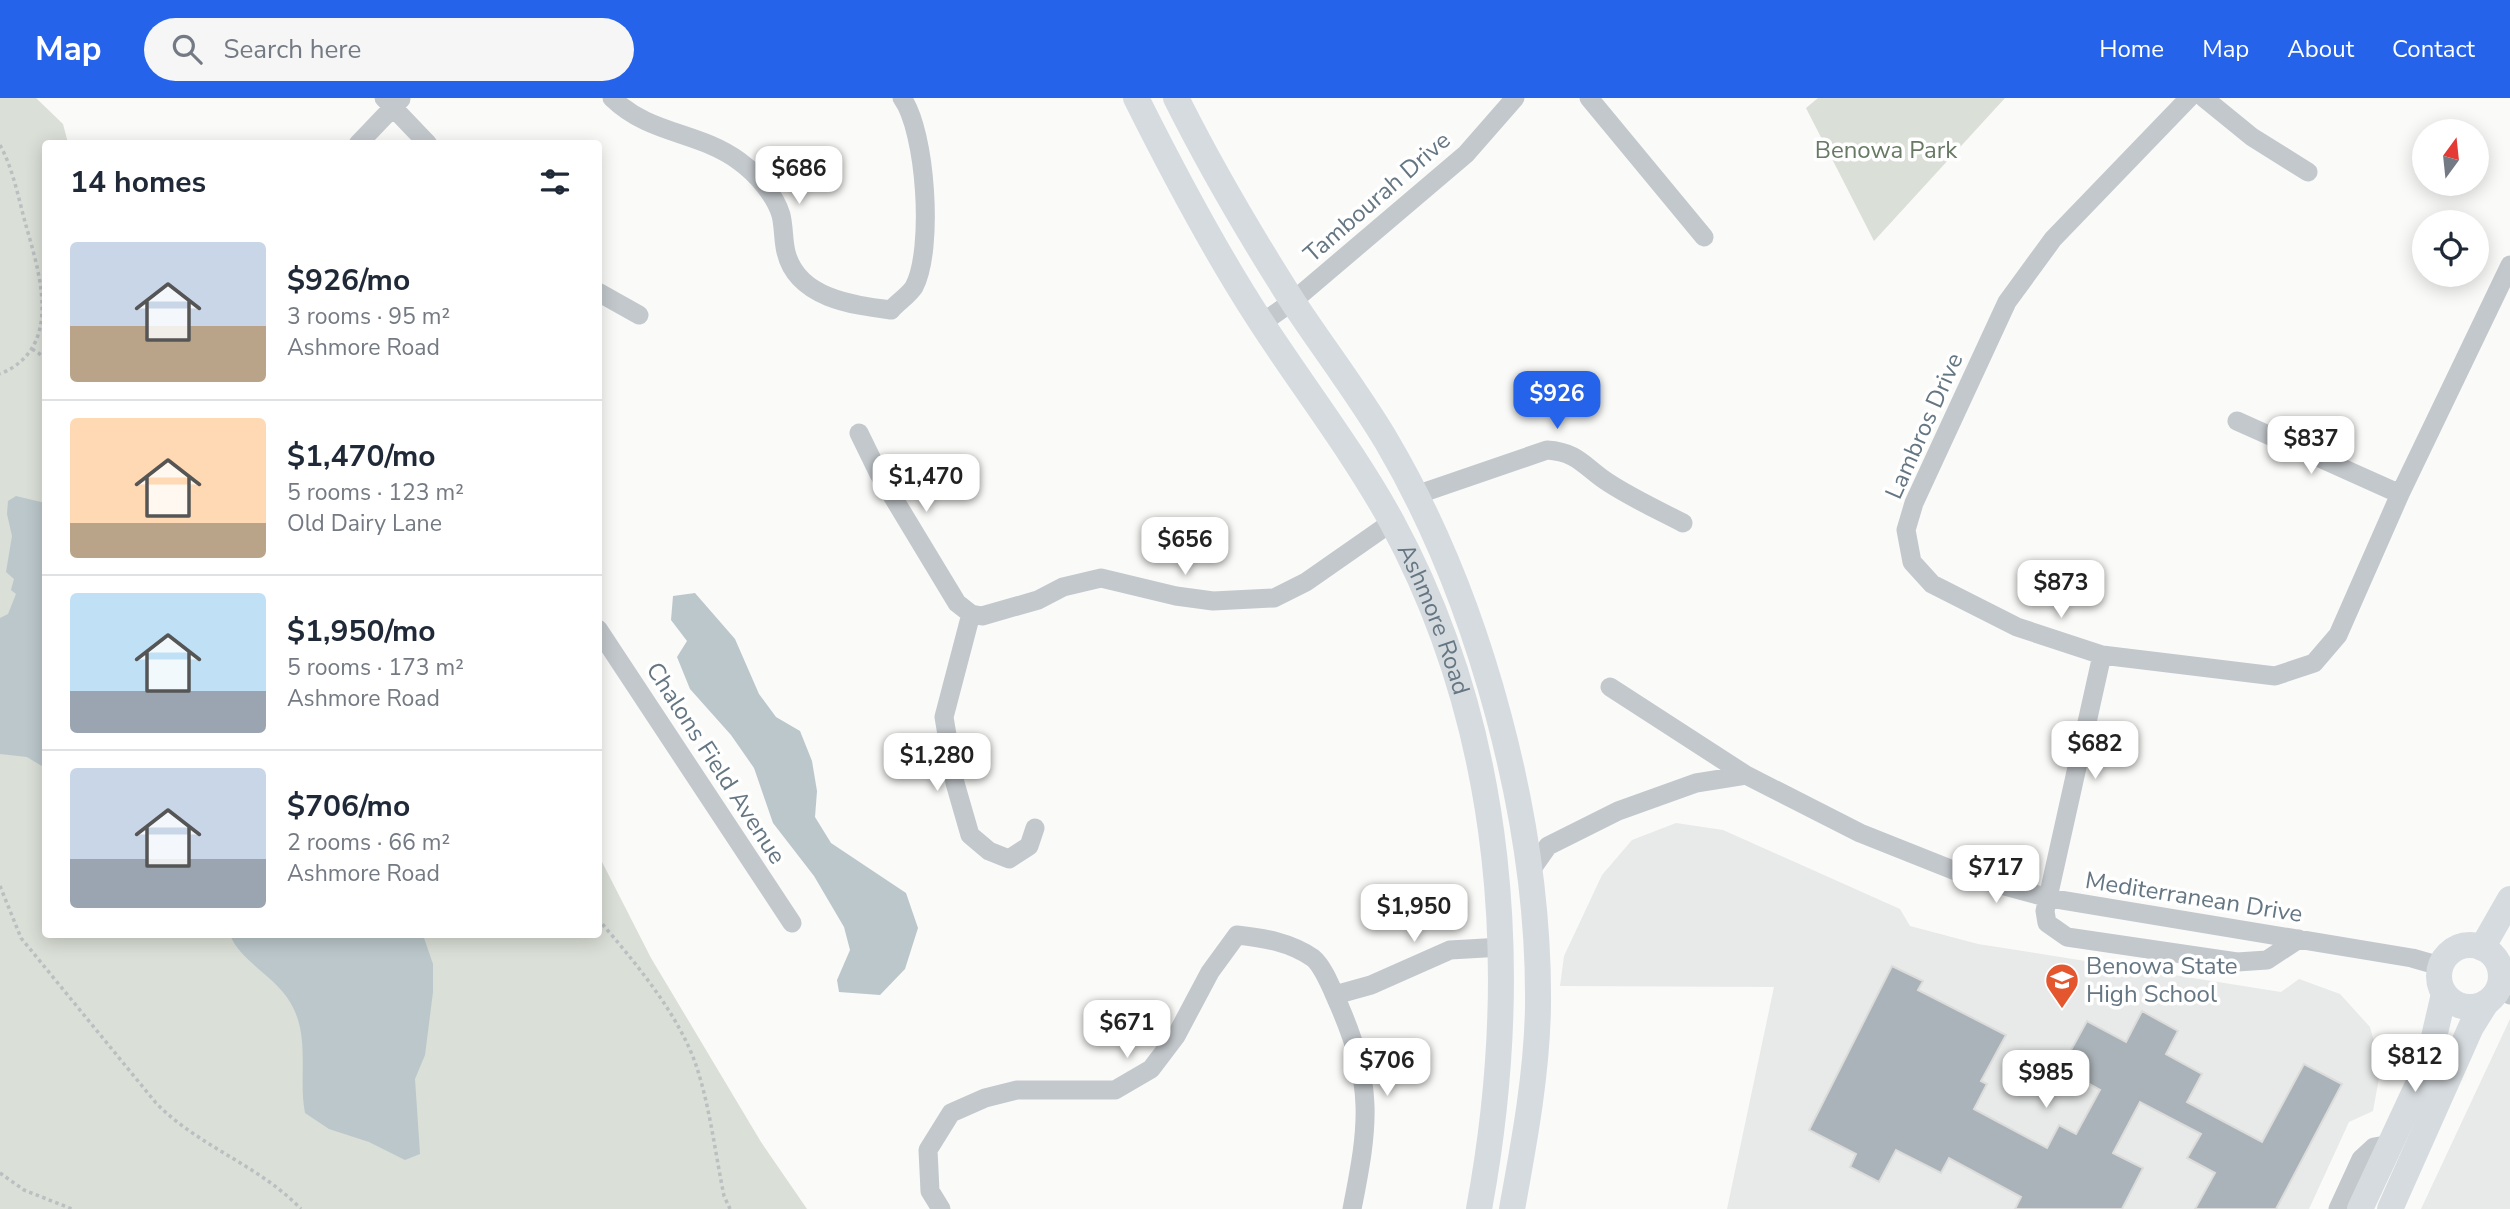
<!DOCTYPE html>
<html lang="en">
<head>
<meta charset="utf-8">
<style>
	:root { --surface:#fff; --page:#f6f6f7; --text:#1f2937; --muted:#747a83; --line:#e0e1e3; --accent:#2563eb }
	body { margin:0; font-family:"Nunito Sans",sans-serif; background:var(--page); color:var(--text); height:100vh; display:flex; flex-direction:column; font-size:26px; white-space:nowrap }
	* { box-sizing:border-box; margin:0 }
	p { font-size:23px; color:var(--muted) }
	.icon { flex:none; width:38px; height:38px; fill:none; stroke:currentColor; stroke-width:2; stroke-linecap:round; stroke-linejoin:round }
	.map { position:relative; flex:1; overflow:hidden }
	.drawer { position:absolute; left:42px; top:42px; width:560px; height:798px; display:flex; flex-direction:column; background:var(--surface); border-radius:7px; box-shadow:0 4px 18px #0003 }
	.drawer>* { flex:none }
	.needle { width:46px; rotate:15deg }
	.buttons { position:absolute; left:2412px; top:21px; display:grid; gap:14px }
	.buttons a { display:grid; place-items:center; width:77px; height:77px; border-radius:50%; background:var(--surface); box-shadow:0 4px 18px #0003; font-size:35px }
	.price { position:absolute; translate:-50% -60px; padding:0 16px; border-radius:14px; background:#fff; color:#222; font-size:23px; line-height:46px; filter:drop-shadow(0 2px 4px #0008) }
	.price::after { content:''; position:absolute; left:50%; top:42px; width:21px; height:16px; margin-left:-10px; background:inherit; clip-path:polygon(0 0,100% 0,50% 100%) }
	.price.selected { background:var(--accent); color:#fff }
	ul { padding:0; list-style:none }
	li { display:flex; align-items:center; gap:21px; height:175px; padding:0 28px }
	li+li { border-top:2px solid var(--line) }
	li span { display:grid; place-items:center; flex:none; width:196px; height:140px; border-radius:7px; color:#555 }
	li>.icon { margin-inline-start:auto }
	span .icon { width:84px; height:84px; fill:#fffc; stroke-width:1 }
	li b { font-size:30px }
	h2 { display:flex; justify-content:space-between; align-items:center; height:84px; padding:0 28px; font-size:30px }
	header { display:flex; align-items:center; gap:42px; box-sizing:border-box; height:98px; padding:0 35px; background:var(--accent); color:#fff }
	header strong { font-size:33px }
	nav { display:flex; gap:38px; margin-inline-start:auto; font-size:24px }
	.search { width:490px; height:63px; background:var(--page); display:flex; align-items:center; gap:18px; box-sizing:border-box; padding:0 24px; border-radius:38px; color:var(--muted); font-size:26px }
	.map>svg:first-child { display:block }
	.built { fill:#e8e9e9 }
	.green { fill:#dadfd7 }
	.water { fill:#bbc7cb }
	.building { fill:#aab3b9; stroke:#dcdcda; stroke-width:2 }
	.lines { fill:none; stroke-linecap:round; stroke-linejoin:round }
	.path { stroke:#bbbfc2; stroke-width:3.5; stroke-dasharray:3.5 3.5; stroke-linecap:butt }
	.minor { stroke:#c3c8cc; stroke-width:19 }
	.major { stroke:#d6dbdf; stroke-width:26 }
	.labels { text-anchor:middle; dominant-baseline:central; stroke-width:7; stroke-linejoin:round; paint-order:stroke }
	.park-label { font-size:24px; fill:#687a64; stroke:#fff }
	.street-label { font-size:24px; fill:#657683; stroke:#fff }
	.poi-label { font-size:24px; fill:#657683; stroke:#fff; text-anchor:start }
</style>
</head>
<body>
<header>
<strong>Map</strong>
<div class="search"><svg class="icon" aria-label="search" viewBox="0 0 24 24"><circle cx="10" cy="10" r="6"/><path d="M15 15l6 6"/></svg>Search here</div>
<nav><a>Home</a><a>Map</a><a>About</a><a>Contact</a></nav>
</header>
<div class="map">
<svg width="2510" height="1111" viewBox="0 0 2510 1111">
	<rect width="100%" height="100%" fill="#fafaf8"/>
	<path class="built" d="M1676 725 1723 732 1900 811 1910 828 1978 846 2281 894 2299 881 2340 896 2370 929 2381 969 2373 1013 2349 1024 2309 1111H1727L1774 889 1560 888 1564 858 1602 777 1632 742Z
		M2510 921V1111H2421Z"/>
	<path class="green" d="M0 0H36L63 26 68 45 46 46V836H598L599 758 651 860 761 1044 807 1111H0Z
		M1818 0H2005L1874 143 1806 10Z"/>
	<path class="water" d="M16 398 45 405V670L27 659 0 656V520L8 516 16 496 11 492 14 481 6 474 12 438 7 416 8 403Z
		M695 495 735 541 759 596 776 619 800 633 812 663 817 693 815 719 831 745 906 795 918 830 905 871 880 897 839 894 837 882 850 852 844 829 814 778 773 725 754 670 731 637 690 591 677 559 687 543 671 522 673 498Z
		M230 837H423L433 866V894L425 957 415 981 420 1056 405 1062 369 1044 329 1031 305 1015C298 979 311 938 290 904 274 877 241 864 230 837Z"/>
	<path class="building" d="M1892 868 1923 883 1918 892 2006 937 1981 983 1987 986 1974 1011 2047 1050 2059 1027 2076 1036 2100 992 2061 970 2087 923 2126 944 2142 913 2178 933 2166 956 2202 976 2187 1004 2262 1044 2304 966 2342 986 2276 1111H2195L2215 1075 2187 1060 2201 1036 2140 1004 2113 1055 2143 1070 2122 1111H2015L2021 1099 1949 1060 1941 1075 1896 1052 1879 1084 1850 1069 1856 1056 1809 1032Z"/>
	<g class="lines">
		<path class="path" d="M0 47C13 71 18 98 25 124 39 174 65 249 0 276
			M32 251 46 260
			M0 788 21 840 156 1005C199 1049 259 1067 301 1111
			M598 821C634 863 678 915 696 967 710 1009 715 1054 724 1098L730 1111
			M0 1075 24 1092 72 1111"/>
		<path class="minor" d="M384 0 428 46
			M612 0C650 37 698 33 739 63 756 75 775 97 781 117 784 129 783 142 786 154 797 200 852 207 891 212 897 205 909 197 914 189 934 152 926 33 902 0
			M1589 0 1704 139
			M2189 0 2053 141 2007 204 1914 405 1906 432 1912 464 1932 486 2017 529 2102 557 2275 578 2314 565 2338 537 2400 396 2510 167
			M2204 0 2252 39 2308 74
			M358 46 401 1
			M598 194 639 217
			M1262 225 1293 203 1466 56 1515 0
			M2237 323 2400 396
			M859 335 879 376 957 505 971 516 982 518 1038 502 1063 489 1101 480 1176 498 1213 503 1274 500 1306 484 1392 424
			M1416 397 1547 352C1579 354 1585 370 1609 385 1632 400 1658 412 1683 425
			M971 516 944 619 955 685 970 737 989 753 1009 761 1029 748 1035 730
			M598 531 792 825
			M2102 557 2045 813 2047 825 2067 839 2237 864 2267 862 2299 841
			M1610 589 1746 677 1860 735 1968 778 2049 800 2412 860 2440 868
			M1529 775 1548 748 1618 713 1696 685 1746 677
			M2499 891 2510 897
			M1335 897 1371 887 1450 852 1502 849
			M941 1111 930 1093 928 1052 951 1015 985 1000 1017 992H1115L1151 971 1176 938 1210 874 1237 837C1264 840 1290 844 1313 860 1324 869 1333 894 1339 907 1374 988 1369 1026 1352 1111
			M2338 1111 2361 1061 2374 1049 2391 1046"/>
		<g class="major">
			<path id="s1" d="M1136 0C1174 76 1213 150 1259 221 1303 289 1353 353 1392 424 1506 635 1522 879 1479 1111"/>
			<path d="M1176 0C1211 70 1251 138 1293 204 1324 251 1358 295 1387 344 1480 502 1540 724 1538 908 1537 976 1524 1045 1512 1111"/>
			<circle cx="2470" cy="878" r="31"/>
			<path d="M2482 850 2510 801"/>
			<path d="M2360 1111 2428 965 2444 896"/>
			<path d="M2390 1111 2471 929 2486 905"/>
		</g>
	</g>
	<defs>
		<g id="school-pin" transform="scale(1.75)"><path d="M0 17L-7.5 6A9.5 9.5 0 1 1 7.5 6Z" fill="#e4572e" stroke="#fff"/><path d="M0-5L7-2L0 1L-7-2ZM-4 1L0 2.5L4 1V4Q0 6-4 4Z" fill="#fff"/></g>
	</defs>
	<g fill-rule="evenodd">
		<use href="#school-pin" x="2062" y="882"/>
	</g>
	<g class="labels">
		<g class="park-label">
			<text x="1886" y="52">Benowa Park</text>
		</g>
		<g class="street-label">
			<text transform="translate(1377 99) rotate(-41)">Tambourah Drive</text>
			<text transform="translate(1924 328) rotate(-66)">Lambros Drive</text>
			<text stroke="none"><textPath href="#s1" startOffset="602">Ashmore Road</textPath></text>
			<text transform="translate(716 665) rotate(57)">Chalons Field Avenue</text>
			<text transform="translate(2194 799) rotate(9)">Mediterranean Drive</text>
		</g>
		<g class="poi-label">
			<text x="2086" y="868">Benowa State<tspan x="2086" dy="28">High School</tspan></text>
		</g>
	</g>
</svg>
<div class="buttons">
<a><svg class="needle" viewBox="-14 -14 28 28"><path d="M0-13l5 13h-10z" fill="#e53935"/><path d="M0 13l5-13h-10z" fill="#747a83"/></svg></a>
<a><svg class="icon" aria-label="locate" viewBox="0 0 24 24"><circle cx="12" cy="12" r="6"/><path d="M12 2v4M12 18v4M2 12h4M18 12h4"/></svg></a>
</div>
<b class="price" style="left:799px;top:108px">$686</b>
<b class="price selected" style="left:1557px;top:333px">$926</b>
<b class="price" style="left:2311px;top:378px">$837</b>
<b class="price" style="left:926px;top:416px">$1,470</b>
<b class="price" style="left:1185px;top:479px">$656</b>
<b class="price" style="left:2061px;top:522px">$873</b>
<b class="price" style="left:2095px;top:683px">$682</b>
<b class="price" style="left:937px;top:695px">$1,280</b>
<b class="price" style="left:1996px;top:807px">$717</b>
<b class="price" style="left:1414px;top:846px">$1,950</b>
<b class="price" style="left:1127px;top:962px">$671</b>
<b class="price" style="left:2415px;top:996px">$812</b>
<b class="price" style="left:1387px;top:1000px">$706</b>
<b class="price" style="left:2046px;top:1012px">$985</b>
<section class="drawer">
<h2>14 homes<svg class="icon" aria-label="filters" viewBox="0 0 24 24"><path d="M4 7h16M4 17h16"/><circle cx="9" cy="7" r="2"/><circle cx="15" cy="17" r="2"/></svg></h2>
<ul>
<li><span style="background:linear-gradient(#c9d6e8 60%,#b9a48a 0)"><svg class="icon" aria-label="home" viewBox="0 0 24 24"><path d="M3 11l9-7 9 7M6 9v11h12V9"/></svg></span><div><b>$926/mo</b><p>3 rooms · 95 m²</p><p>Ashmore Road</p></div></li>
<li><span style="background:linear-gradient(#ffd9b3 75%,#b9a48a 0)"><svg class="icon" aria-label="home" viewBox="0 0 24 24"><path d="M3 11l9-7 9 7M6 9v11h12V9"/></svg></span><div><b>$1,470/mo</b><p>5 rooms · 123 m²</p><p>Old Dairy Lane</p></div></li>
<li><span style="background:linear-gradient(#bfe0f5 70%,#9aa5b1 0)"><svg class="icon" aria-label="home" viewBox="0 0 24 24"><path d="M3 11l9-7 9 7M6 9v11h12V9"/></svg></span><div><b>$1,950/mo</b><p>5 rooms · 173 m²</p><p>Ashmore Road</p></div></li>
<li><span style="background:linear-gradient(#c9d6e8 65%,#9aa5b1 0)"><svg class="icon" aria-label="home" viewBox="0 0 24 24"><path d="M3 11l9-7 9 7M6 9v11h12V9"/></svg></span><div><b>$706/mo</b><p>2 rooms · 66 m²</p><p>Ashmore Road</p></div></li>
</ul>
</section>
</div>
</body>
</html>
